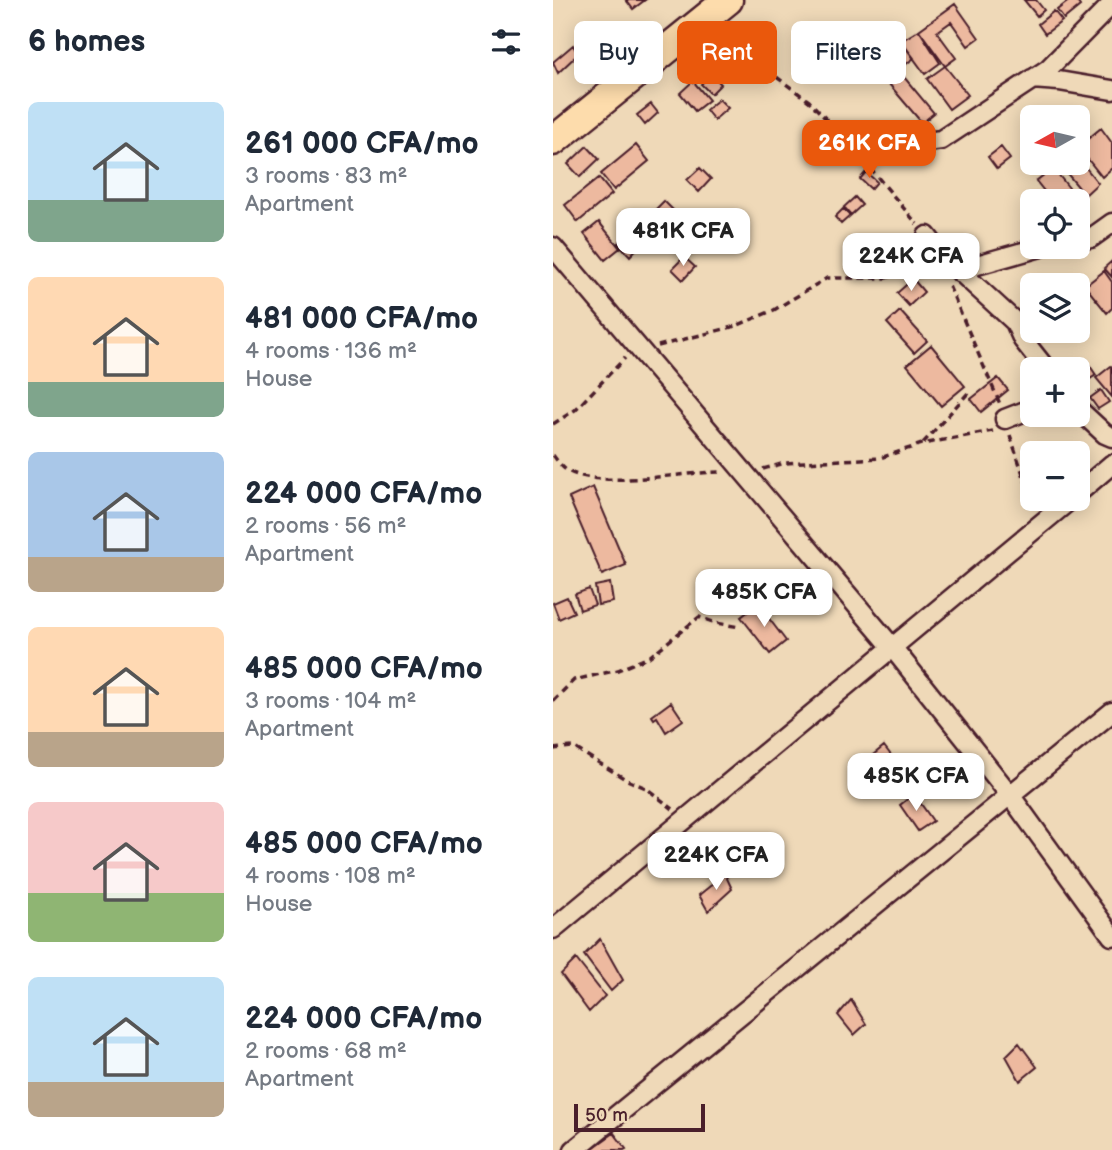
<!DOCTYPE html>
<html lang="en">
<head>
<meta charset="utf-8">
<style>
	:root { --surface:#fff; --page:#f6f6f7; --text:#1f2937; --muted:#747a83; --accent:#ea580c }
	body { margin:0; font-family:"Balsamiq Sans",sans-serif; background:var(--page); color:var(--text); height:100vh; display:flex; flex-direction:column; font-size:26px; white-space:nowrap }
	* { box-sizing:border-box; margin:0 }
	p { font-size:23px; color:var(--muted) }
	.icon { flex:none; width:38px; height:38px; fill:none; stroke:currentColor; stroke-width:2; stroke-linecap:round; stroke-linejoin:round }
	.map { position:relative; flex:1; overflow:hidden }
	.details { display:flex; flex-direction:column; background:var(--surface); width:553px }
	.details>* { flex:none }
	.guide { position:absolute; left:21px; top:21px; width:432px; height:63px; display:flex; gap:14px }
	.needle { width:46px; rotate:262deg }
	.tools { position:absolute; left:467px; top:105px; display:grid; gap:14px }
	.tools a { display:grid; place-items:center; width:70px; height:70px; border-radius:10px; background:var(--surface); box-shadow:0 4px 18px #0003; font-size:35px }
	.scale { position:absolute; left:21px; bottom:18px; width:131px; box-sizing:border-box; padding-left:7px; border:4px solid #4a1f2b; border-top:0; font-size:19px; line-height:24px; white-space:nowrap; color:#4a1f2b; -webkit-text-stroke:5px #efd9b8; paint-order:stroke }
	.price { position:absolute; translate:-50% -60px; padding:0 16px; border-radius:14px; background:#fff; color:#222; font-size:23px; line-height:46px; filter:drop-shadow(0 2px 4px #0008) }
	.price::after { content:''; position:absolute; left:50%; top:42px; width:21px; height:16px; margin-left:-10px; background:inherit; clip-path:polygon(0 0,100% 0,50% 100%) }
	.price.active { background:var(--accent); color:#fff }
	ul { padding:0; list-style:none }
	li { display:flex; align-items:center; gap:21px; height:175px; padding:0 28px }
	li span { display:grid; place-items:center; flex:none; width:196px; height:140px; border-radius:10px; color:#555 }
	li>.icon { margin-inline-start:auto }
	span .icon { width:84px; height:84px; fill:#fffc; stroke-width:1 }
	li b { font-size:30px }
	h2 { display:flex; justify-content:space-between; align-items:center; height:84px; padding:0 28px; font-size:30px }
	.pill { padding:0 24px; border-radius:10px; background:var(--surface); box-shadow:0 4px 18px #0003; font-size:24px; line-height:63px }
	.pill.active { background:var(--accent); color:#fff }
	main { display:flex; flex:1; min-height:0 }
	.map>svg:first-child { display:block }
	.building { fill:#edb99f; stroke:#4a1f2b; stroke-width:2 }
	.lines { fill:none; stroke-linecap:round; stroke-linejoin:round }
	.minor-casing { stroke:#4a1f2b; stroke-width:23 }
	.trunk-casing { stroke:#4a1f2b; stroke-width:33 }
	.path { stroke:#4a1f2b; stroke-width:3.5; stroke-dasharray:7 5; stroke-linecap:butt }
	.minor { stroke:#efd9b8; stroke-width:18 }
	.trunk { stroke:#fddcac; stroke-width:28 }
</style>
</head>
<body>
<main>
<section class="details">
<h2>6 homes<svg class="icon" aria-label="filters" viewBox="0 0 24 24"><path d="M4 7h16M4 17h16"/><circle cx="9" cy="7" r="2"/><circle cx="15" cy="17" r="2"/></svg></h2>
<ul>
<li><span style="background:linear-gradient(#bfe0f5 70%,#7fa58c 0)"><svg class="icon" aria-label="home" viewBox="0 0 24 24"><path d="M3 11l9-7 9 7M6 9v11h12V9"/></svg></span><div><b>261 000 CFA/mo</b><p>3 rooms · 83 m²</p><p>Apartment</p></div></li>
<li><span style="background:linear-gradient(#ffd9b3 75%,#7fa58c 0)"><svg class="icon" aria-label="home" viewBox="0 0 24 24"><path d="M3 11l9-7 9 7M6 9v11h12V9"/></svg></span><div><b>481 000 CFA/mo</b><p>4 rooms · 136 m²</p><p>House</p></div></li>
<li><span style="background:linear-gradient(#a9c7e8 75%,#b9a48a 0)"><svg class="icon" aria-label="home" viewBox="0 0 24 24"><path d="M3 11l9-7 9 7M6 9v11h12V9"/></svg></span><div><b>224 000 CFA/mo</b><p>2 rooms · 56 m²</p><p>Apartment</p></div></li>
<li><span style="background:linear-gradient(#ffd9b3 75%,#b9a48a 0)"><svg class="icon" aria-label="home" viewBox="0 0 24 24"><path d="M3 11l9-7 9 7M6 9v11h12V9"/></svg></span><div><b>485 000 CFA/mo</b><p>3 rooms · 104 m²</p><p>Apartment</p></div></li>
<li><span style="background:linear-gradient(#f6c9c9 65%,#8fb573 0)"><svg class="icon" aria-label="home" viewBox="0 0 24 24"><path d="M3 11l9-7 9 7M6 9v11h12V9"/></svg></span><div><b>485 000 CFA/mo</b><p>4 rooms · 108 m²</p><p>House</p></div></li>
<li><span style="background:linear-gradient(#bfe0f5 75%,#b9a48a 0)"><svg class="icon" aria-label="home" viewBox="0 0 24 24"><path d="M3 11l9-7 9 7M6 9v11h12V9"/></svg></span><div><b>224 000 CFA/mo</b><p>2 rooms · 68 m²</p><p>Apartment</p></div></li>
</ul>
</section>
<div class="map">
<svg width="559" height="1150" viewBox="0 0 559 1150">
	<rect width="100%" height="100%" fill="#efd9b8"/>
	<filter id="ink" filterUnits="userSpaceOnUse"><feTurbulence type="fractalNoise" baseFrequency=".0143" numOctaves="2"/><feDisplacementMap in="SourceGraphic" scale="14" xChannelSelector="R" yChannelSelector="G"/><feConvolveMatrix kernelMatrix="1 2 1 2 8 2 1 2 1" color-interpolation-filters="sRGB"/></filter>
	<g filter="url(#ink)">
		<path class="building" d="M73 0H92L80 9Z
			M471 0H483L491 10 484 16Z
			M517 0H523L527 6 511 19 504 10Z
			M402 4 426 38 415 46 398 22 384 32 403 58 392 66 366 30Z
			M501 11 509 21 492 34 485 24Z
			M366 30 387 63 372 74 348 41Z
			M348 41 361 58 344 71 331 53Z
			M20 45 25 54 5 73 0 62Z
			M331 53 381 113 369 123 319 64Z
			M392 66 415 95 396 109 374 79Z
			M158 74 168 84 158 94 148 84Z
			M140 81 156 100 142 111 127 93Z
			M166 99 175 108 161 120 153 110Z
			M98 104 105 113 92 125 84 115Z
			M270 121 278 130 264 141 257 132Z
			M548 128 559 143V168L549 177 525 147Z
			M280 132 287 142 274 153 266 143Z
			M83 145 96 161 61 190 48 174Z
			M34 146 46 159 27 177 15 164Z
			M448 147 457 159 444 169 435 157Z
			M525 158 545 183 532 195 506 164 525 163Z
			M147 168 158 179 146 192 134 180Z
			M500 168 520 193 510 201H499L483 181Z
			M313 172 324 182 318 189 307 179Z
			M46 178 59 194 25 222 12 205Z
			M302 197 309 205 298 215 291 207Z
			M111 201 123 213 111 224 100 212Z
			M290 209 297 216 288 224 282 217Z
			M46 222 67 248 52 260 31 234Z
			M167 225 178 237 165 249 154 237Z
			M77 232 88 244 77 256 65 243Z
			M131 257 142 267 130 280 119 269Z
			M559 261V277L551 268Z
			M551 271 559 282V308L554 313 532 286Z
			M360 279 371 292 356 306 344 293Z
			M347 311 374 341 361 353 334 323Z
			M378 345 412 386 388 406 354 365Z
			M537 366 543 375 531 383 525 374Z
			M558 366 559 367V397L543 378Z
			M445 378 455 390 428 412 418 399Z
			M548 390 556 402 545 409 537 398Z
			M40 487 73 565 49 575 16 498Z
			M57 583 60 602 45 605 42 586Z
			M36 589 42 605 27 610 22 594Z
			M14 597 21 612 6 619 0 603Z
			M205 604 233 641 217 654 188 617Z
			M118 702 130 720 113 732 104 717 101 719 99 716Z
			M331 746 344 763 322 781 309 764Z
			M361 794 380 821 365 831 347 805Z
			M172 874 179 889 155 911 146 895Z
			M47 939 70 980 58 991 31 955Z
			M23 959 52 996 36 1012 8 974Z
			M298 1000 313 1024 301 1035 285 1015Z
			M466 1043 484 1067 467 1081 453 1056Z
			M61 1133 73 1149 71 1150H37Z"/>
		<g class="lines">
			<g class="minor-casing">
				<path id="minor" d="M479 79 506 81 559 90
					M304 152 388 140 495 69 559 4
					M374 236 388 254 462 322 470 340 493 369
					M525 240 538 238 559 223
					M0 247 339 647 457 795 559 936
					M408 273 424 265 488 247
					M525 409 552 434 559 437
					M452 419 480 408
					M525 493 559 464
					M0 929 518 499
					M21 1150 559 712"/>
			</g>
			<g class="trunk-casing">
				<path id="trunk" d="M0 141 175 0"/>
			</g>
			<path class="path" d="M169 30 210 67 256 101 294 141
				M317 168 364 224
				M396 286 447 404
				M105 346 183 326 221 310 274 278H332L379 268
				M0 424 22 410 72 358
				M457 435 475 489
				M370 443 417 391
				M0 455C4 460 9 468 15 471 47 489 130 472 167 472
				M210 469 232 463 327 458 369 444 440 431
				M0 701 21 680 65 670 96 657 146 617 163 623 187 627
				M0 749 20 747 74 780 93 788 120 809"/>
			<use href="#minor" class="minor"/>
			<use href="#trunk" class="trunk"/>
		</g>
	</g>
</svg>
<div class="tools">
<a><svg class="needle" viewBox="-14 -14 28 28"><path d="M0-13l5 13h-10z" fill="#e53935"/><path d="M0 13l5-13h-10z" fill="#747a83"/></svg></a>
<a><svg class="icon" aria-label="locate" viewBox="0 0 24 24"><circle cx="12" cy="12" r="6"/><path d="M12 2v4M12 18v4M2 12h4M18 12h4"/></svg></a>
<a><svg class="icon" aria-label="layers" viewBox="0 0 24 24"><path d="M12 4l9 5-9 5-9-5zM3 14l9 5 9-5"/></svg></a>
<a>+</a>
<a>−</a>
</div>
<div class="scale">50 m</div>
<b class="price active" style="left:316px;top:180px">261K CFA</b>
<b class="price" style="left:130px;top:268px">481K CFA</b>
<b class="price" style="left:358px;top:293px">224K CFA</b>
<b class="price" style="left:211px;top:629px">485K CFA</b>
<b class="price" style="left:363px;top:813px">485K CFA</b>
<b class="price" style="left:163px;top:892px">224K CFA</b>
<div class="guide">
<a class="pill">Buy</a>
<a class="pill active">Rent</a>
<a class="pill">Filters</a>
</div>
</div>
</main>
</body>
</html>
